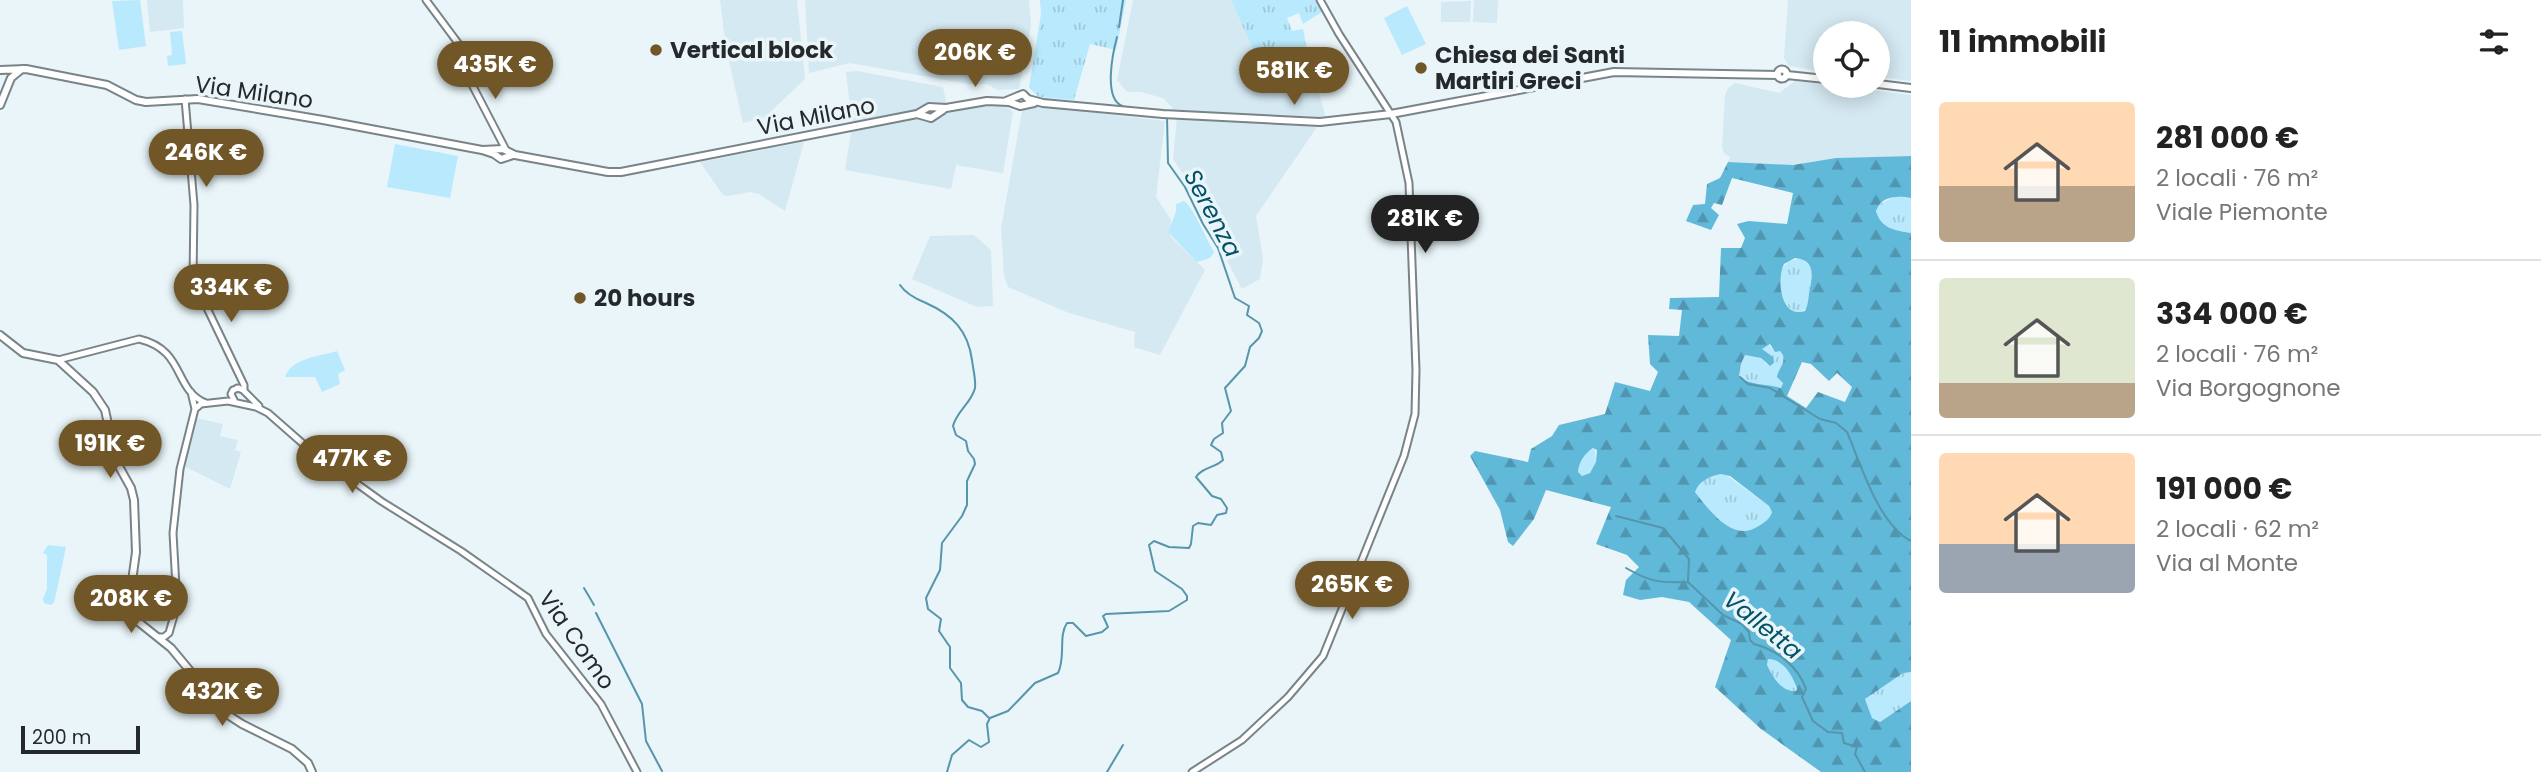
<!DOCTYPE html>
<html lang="it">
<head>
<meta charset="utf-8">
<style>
	:root { --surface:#fff; --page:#f2f2f2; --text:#222; --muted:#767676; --line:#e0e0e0; --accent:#715728 }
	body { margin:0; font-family:Poppins,sans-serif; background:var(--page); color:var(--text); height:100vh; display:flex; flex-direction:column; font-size:26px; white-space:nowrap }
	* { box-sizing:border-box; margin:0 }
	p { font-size:23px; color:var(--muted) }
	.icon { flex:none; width:38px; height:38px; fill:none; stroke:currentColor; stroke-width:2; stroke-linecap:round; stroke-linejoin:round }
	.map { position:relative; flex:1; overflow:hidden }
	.details { display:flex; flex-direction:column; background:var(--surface); width:630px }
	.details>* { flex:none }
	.tools { position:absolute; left:1813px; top:21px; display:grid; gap:14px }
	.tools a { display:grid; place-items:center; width:77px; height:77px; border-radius:50%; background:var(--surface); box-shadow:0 4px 18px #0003; font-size:35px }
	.scale { position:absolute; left:21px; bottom:18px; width:119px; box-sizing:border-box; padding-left:7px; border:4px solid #25292b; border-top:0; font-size:19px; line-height:24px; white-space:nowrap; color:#25292b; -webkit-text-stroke:5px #e9f5f9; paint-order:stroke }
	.price { position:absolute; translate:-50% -60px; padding:0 16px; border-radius:24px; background:var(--accent); color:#fff; font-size:23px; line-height:46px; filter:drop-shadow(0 2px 4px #0008) }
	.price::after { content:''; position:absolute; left:50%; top:42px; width:21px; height:16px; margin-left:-10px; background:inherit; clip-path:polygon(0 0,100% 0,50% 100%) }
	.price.selected { background:#222; color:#fff }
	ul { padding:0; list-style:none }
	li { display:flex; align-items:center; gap:21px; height:175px; padding:0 28px }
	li+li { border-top:2px solid var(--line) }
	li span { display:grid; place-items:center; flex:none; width:196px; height:140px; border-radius:7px; color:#555 }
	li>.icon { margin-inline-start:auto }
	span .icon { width:84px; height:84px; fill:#fffc; stroke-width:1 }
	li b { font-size:30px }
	h2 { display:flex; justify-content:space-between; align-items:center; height:84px; padding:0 28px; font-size:30px }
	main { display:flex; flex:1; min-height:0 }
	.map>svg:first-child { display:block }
	.built { fill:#d5e9f2 }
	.grass { fill:url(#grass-tufts) }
	.forest { fill:url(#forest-firs); fill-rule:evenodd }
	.park { fill:#b8e9fd }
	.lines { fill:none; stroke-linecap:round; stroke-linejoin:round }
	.stream { stroke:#5695ac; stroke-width:2 }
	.tertiary-casing { stroke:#798488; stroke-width:9 }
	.secondary-casing { stroke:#798488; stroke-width:10 }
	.tertiary { stroke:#fff; stroke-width:5 }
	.secondary { stroke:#fff; stroke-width:6 }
	.poi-dot { fill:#715728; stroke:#e9f5f9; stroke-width:2.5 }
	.labels { text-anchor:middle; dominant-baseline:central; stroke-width:7; stroke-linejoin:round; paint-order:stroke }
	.poi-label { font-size:23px; font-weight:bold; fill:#25292b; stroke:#e9f5f9; text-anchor:start }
	.street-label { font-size:23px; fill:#25292b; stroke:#e9f5f9 }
	.water-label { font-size:24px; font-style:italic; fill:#045268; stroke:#e9f5f9 }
</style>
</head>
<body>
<main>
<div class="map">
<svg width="1911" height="772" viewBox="0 0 1911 772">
	<defs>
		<pattern id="grass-tufts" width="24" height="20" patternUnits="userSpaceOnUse" patternTransform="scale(1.75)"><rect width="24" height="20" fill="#b8e9fd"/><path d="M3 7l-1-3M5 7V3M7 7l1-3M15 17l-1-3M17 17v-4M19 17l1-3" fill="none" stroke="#9ec8d9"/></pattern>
		<pattern id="forest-firs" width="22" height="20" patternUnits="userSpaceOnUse" patternTransform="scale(1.75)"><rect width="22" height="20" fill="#61b9d9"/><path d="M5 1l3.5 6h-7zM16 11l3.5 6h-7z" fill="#5096b0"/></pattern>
	</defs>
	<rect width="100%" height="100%" fill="#e9f5f9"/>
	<path class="built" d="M147 0H183L184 28 150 32Z
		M720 0H797L805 79 765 117 743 123 726 48Z
		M805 0H1029L1031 25 1019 89 997 90 987 84H968L850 63 809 73Z
		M1133 0H1231L1258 60 1307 51 1326 118 1174 110 1163 98 1141 92H1127L1117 80Z
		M1474 0H1498L1497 23 1473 22Z
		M1788 0H1911V81L1878 77V33H1825V72L1789 66 1784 58Z
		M1471 1 1470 22H1441V2Z
		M857 71 943 87 947 106 928 105 916 111 852 124 846 72Z
		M1795 81 1911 95V156L1836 158 1793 165 1728 162 1730 157 1724 153 1722 148 1725 95 1728 88 1735 83 1779 93Z
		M1031 105 1165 121 1156 197 1171 220 1170 236 1205 270 1160 355 1134 347 1135 332 1069 313 1008 287 1004 276 1001 228 1022 111Z
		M978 106H1006L1013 112 1003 173 956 165 951 189 845 170 851 132 920 117 926 122 944 111Z
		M1177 118 1317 127 1256 216 1263 259 1260 279 1242 289 1204 217 1195 192 1173 159Z
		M804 142 785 211 759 194 750 192 728 196 723 195 700 162Z
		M974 235 991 250 993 306 977 307 912 279 930 236Z
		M196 418 223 424 220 436 238 440 235 450 241 452 230 489 184 466Z"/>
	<path class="grass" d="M1040 0H1126L1116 50 1090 44 1074 100 1039 97 1029 88 1041 14Z
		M1231 0H1317L1322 12 1303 24 1299 13 1287 18 1292 31 1303 29 1307 51 1258 60Z
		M1896 196 1911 198V233C1896 230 1870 226 1878 205Z
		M1800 259C1817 265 1811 278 1809 293 1808 299 1809 303 1806 309L1798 313C1777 307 1769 259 1800 259Z
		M1768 344 1773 350 1780 351 1783 355 1782 388 1744 381 1739 377 1741 364 1745 355 1761 358 1767 365 1770 356 1761 349Z
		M1595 448 1596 462 1590 473 1582 476 1578 472C1579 462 1585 451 1595 448Z
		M1725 474 1769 506 1772 511C1771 518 1765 523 1758 527 1732 542 1709 510 1695 492 1700 480 1712 474 1725 474Z
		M1768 658C1783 660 1795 677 1796 691 1781 693 1773 677 1767 665Z
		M1903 672H1911V701L1880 722 1872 718 1865 699Z"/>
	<path class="forest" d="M1911 156V198C1897 195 1881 196 1876 211 1881 229 1895 230 1911 233V672L1903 673 1865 699 1872 718 1880 722 1911 701V772H1821L1761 729 1715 687 1731 640 1689 602 1662 597 1640 600 1623 595 1626 580 1639 567 1627 555 1596 544 1611 507 1546 490 1534 519 1513 546 1508 542 1500 510 1470 456 1475 451 1528 462 1531 449 1552 436 1559 425 1605 414 1615 382 1650 391 1658 372 1650 364 1648 335 1679 336 1682 310 1669 309 1670 298 1719 297 1721 248H1741L1745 238 1737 224 1749 221 1787 224 1793 193 1732 178 1722 205 1714 203 1711 208 1719 215 1711 230 1686 221 1693 205 1705 204 1707 184 1720 178 1728 162 1793 165 1836 158ZM1795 258C1814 260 1813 273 1810 288 1808 296 1809 303 1805 311 1781 319 1776 280 1784 264ZM1770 344 1775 352 1780 351 1783 355C1785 365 1778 369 1777 377L1783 383 1781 388C1768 384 1749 385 1739 377L1741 364 1745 355 1761 358 1770 366 1774 363 1773 357 1762 349ZM1802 362 1811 364 1829 381 1837 373 1852 387 1845 402 1818 392 1806 408 1787 396ZM1593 448 1597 450 1596 462 1590 473 1582 476 1578 472C1579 462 1584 454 1593 448ZM1721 474 1730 476 1769 506 1772 512C1770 519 1764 523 1757 527 1732 542 1709 510 1695 492 1699 481 1710 476 1721 474ZM1768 659C1783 659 1793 676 1797 689L1796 691C1781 692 1773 677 1767 665Z"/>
	<path class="park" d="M140 0 146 46 119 50 112 1Z
		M1407 6 1426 44 1402 55 1384 18Z
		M182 31 186 64 168 66 167 56 172 55 170 32Z
		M395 144 458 156 450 198 387 187Z
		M1184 201C1194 208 1206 239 1214 252L1210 258 1197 262 1169 233C1170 222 1178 214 1176 204Z
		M337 351 345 370 338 374 340 384 322 392 315 377H285C291 358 321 356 337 351Z
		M48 545 66 547 54 603 51 605 44 603 43 599 47 589V555L43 553Z"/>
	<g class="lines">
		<path class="stream" d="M1119 27 1123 0
			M1117 37C1113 52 1103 98 1122 106 1134 112 1153 108 1166 111
			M900 285C906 294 916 299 926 303 953 315 968 331 972 360 973 369 976 379 975 388 972 402 957 411 953 426L956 435 966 441 968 451 974 459 975 464 967 481V505L962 516 942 543 940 570 926 598 928 609 941 619 939 631 950 647V668L961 683 962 700 968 707 982 711 989 718
			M1740 377 1748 384 1770 388 1820 419 1836 423 1847 432C1861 464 1878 524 1911 541
			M1616 516 1663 528 1689 559 1688 581
			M1626 568C1650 582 1660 583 1688 582L1723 615 1742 624 1749 632 1750 640 1754 644C1777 650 1798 666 1806 689L1802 697 1813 721 1828 732 1842 733 1844 743 1857 747 1855 754 1865 772
			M584 588 594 605
			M596 613 642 704 646 741 662 771
			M947 772 952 755 969 740 981 747 989 742 987 724 990 718 1008 711 1035 683 1058 673C1066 657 1058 636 1067 623H1073L1086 636 1102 632 1108 627 1103 616 1106 614 1169 611 1187 600V596L1182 589 1155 571 1149 545 1154 541 1169 547 1189 548 1191 544 1193 526 1198 523 1211 525 1217 515 1226 513 1227 508 1221 499 1212 496 1196 477C1202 467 1215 468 1223 460L1221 452 1211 445 1214 439 1223 433 1222 423 1231 411 1225 388 1245 366 1250 347 1259 338 1262 331 1259 323 1247 315 1249 306 1235 298 1218 248 1203 224 1185 187 1168 163 1167 116
			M1107 772 1123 745"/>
		<g class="tertiary-casing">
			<path id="tertiary" d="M426 0 458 43 466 73 506 150
				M185 99 194 205 193 279 244 385V391
				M58 360 139 339C186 350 173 390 206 403
				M237 388 243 390 259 406
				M235 402 231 394 233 390 239 388
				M195 409 201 404 228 401 256 407 268 413 309 449 381 501 461 551 528 598 546 634 601 704 637 772
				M159 637H164L169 633 177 605 173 533 180 469 195 409 191 392
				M1192 772 1242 740 1288 697 1323 656 1404 456 1415 414 1416 370 1409 183 1396 122 1339 34 1320 0"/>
		</g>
		<g class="secondary-casing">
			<path id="secondary" d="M1777.5 74a4.5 4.5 0 1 1 9 0a4.5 4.5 0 1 1-9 0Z
				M0 70 26 69 107 85 136 100 146 102 198 99 323 120 482 150 494 154 501 159 513 155
				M1787 75 1825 79
				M1878 84 1911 88
				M1006 101 1023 94 1028 99 1043 103 1163 114 1320 122 1391 114 1614 72 1778 75
				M0 105 11 78 22 69
				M917 114 931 118 943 110
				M482 150 503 149 515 155 608 172H621L917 114 929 107 946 108 987 101 1009 102 1020 106 1034 103
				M0 335 23 353 58 360 93 392 105 410 116 461 131 488 134 500 136 552 128 610 131 616 171 648 225 713 242 724 292 749 308 763 312 772"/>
		</g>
		<use href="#tertiary" class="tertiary"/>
		<use href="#secondary" class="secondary"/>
	</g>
	<g class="poi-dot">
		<circle cx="656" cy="50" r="7"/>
		<circle cx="1421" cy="68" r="7"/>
		<circle cx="580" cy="298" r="7"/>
	</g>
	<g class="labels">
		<g class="poi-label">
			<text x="670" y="50">Vertical block</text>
			<text x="1435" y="55">Chiesa dei Santi<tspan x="1435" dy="26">Martiri Greci</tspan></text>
			<text x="594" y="298">20 hours</text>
		</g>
		<g class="street-label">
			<text transform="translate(254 92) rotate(8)">Via Milano</text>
			<text transform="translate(816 116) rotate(-11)">Via Milano</text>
			<text transform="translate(577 640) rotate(55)">Via Como</text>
		</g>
		<g class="water-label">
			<text transform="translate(1213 213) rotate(62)">Serenza</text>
			<text transform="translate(1763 625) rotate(39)">Valletta</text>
		</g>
	</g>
</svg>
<div class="tools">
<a><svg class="icon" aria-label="locate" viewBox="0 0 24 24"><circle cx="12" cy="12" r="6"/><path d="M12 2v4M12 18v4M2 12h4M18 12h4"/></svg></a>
</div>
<div class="scale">200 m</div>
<b class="price" style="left:975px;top:89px">206K €</b>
<b class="price" style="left:495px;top:101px">435K €</b>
<b class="price" style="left:1294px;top:107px">581K €</b>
<b class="price" style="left:206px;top:189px">246K €</b>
<b class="price selected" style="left:1425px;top:255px">281K €</b>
<b class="price" style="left:231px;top:324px">334K €</b>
<b class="price" style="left:110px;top:480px">191K €</b>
<b class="price" style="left:352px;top:495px">477K €</b>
<b class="price" style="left:1352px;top:621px">265K €</b>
<b class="price" style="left:131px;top:635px">208K €</b>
<b class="price" style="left:222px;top:728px">432K €</b>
</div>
<section class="details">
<h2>11 immobili<svg class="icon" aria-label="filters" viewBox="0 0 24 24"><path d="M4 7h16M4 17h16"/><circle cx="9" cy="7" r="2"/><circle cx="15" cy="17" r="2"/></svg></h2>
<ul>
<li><span style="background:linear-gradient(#ffd9b3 60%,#b9a48a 0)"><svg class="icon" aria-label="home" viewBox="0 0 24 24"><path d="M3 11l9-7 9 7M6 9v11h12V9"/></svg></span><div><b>281 000 €</b><p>2 locali · 76 m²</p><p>Viale Piemonte</p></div></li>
<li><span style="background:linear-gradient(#dfe7d0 75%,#b9a48a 0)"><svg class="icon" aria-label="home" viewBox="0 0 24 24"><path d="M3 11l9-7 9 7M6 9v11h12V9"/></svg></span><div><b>334 000 €</b><p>2 locali · 76 m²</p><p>Via Borgognone</p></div></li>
<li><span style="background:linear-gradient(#ffd9b3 65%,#9aa5b1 0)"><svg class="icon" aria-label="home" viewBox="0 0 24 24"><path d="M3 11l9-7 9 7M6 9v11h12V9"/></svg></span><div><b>191 000 €</b><p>2 locali · 62 m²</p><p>Via al Monte</p></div></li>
</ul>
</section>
</main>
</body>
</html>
